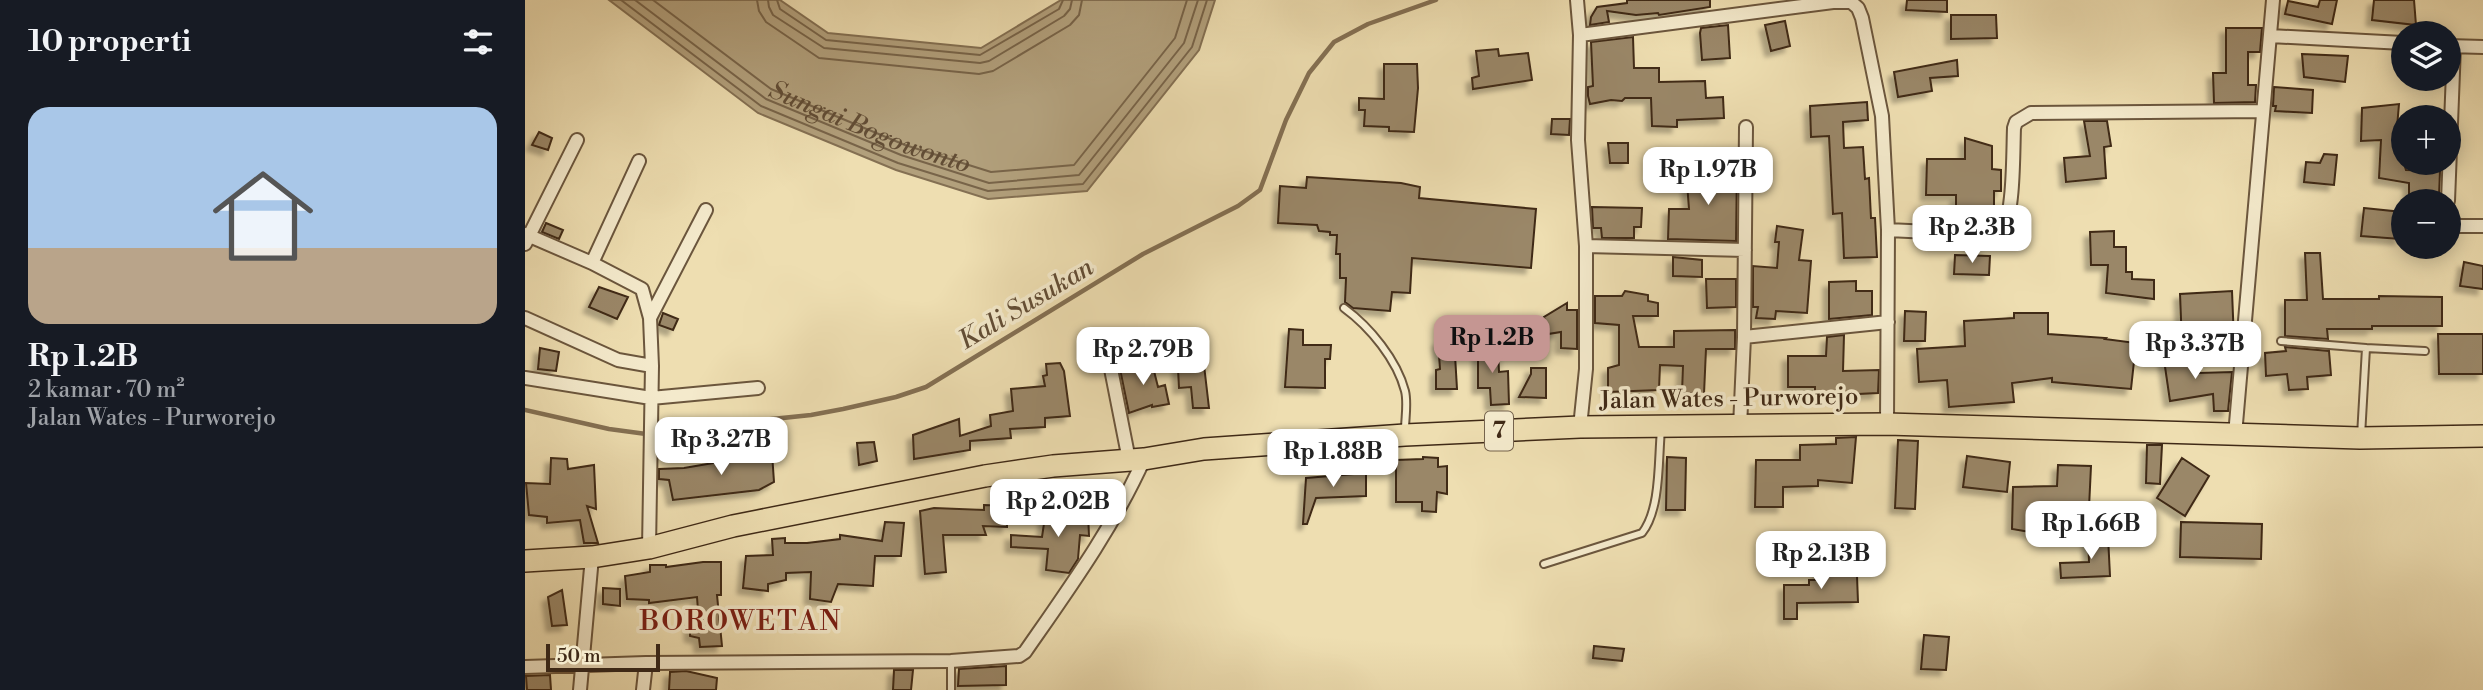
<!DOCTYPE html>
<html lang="id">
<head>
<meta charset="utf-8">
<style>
	:root { --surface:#171b24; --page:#242831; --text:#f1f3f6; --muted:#9ea1a6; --accent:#c59692 }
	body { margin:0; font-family:"Libre Bodoni",serif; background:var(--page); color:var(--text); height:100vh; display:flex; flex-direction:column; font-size:26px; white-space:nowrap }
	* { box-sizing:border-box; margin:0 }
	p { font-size:23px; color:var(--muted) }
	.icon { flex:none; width:38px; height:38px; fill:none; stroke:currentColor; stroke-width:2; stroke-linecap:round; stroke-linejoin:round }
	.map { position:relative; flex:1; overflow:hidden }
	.side { display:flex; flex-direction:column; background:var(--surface); width:525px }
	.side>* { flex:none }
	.tools { position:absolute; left:1866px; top:21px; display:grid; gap:14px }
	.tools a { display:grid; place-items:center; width:70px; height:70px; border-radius:50%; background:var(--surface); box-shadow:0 4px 18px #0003; font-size:35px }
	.scale { position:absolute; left:21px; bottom:18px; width:114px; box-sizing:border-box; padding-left:7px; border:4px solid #3f2916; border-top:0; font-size:19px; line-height:24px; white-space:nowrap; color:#3f2916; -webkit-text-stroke:5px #f4eacc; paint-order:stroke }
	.price { position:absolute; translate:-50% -60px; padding:0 16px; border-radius:14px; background:#fff; color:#222; font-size:23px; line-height:46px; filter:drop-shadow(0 2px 4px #0008) }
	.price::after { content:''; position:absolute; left:50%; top:42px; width:21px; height:16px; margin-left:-10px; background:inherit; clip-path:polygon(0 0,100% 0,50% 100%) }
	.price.active { background:var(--accent); color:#111 }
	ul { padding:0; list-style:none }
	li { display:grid; align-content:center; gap:14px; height:371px; padding:0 28px }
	li span { display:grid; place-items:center; height:217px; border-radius:21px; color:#555 }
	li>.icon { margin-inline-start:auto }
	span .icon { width:126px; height:126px; fill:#fffc; stroke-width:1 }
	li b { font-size:30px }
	h2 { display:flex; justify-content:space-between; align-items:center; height:84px; padding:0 28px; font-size:30px }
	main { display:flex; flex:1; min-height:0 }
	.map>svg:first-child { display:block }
	.water { fill:#b2a07c; stroke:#847053; stroke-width:2 }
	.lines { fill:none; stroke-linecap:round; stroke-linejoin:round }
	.shore { stroke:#786449; stroke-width:2 }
	.stream { stroke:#847053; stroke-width:4.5 }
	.building { fill:#9a8767; stroke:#3f2916; stroke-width:2; filter:url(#shadow) }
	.service-casing { stroke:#6b563d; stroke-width:10 }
	.minor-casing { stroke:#6b563d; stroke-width:16 }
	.trunk-casing { stroke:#3f2916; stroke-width:24 }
	.service { stroke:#f4eacc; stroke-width:6 }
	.minor { stroke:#f4eacc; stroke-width:12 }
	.trunk { stroke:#eedeb1; stroke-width:21 }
	.labels { text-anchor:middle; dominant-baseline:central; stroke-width:7; stroke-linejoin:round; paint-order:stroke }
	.shield { fill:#f4eacc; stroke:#75634d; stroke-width:2 }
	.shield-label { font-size:23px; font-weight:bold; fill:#3f2916 }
	.street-label { font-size:24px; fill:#3f2916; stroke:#f4eacc }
	.water-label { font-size:26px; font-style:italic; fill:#624d35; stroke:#f4eacc }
	.quarter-label { font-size:28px; letter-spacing:2px; fill:#7a1f14; stroke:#f4eacc }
</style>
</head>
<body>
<main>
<section class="side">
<h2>10 properti<svg class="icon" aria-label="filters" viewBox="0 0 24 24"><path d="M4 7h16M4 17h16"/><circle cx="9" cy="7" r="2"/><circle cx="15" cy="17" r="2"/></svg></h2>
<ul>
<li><span style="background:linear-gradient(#a9c7e8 65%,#b9a48a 0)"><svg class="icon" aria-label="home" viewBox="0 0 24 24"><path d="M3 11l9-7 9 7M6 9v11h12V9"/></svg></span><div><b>Rp 1.2B</b><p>2 kamar · 70 m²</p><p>Jalan Wates - Purworejo</p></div></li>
</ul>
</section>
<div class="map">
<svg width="1958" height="690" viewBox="0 0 1958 690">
	<defs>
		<filter id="shadow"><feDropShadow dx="-5.5" dy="5.5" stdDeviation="2" flood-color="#0004"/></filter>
	</defs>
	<rect width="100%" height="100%" fill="#eedeb1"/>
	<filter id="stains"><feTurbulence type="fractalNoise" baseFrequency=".00286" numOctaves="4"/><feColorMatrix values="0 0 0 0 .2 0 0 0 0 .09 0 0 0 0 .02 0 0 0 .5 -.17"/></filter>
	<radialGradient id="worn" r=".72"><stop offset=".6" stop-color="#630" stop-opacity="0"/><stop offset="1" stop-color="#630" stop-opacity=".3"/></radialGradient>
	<path class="water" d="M84 0H255L303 33 456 48 536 0H690L674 50 562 191 463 199 371 170 233 113Z"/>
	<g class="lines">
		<g class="shore">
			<path d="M96 0 236 106 373 163 463 191 558 184 667 47 682 0"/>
			<path d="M110 0 241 99 376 155 464 183 554 175 659 43 673 0"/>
			<path id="s1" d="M128 0 246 89 380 145 466 172 549 165 650 38 662 0"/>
			<path d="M232 0 234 11 241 22 294 58 454 74 468 71 545 25 554 15 557 0"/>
			<path d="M243 0 244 7 248 15 299 48 455 63 464 61 539 16 545 9 547 0"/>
			<path d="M252 0 255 9 301 40 455 55 534 9 538 0"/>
		</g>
		<path class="stream" d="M0 410 84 429 136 436 171 427 286 415 318 409 371 397 401 387 618 254 713 206 735 190 761 120 784 73 809 42 843 24 911 0"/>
	</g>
	<path class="building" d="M1102 0H1185V7L1134 15 1133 13 1111 15 1082 11 1084 22 1065 25 1066 17 1072 7 1102 3Z
		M1382 0H1422V12L1381 10Z
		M1795 0H1812L1807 24 1760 14 1763 1 1793 7Z
		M1849 0H1889L1891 25 1847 20Z
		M1426 15H1471L1472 38 1426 39Z
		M1260 21 1265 46 1246 51 1240 25Z
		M1203 25 1205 58 1177 60 1175 33 1176 28Z
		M1701 28H1737L1735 52H1723V85H1731L1730 102 1689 103 1688 73H1701Z
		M1108 37 1109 68H1134V82L1180 81 1181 98 1198 97 1199 118 1152 120V127L1127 126 1126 98H1100L1097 101 1086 100 1065 104 1063 96V87L1068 86 1066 42Z
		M973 49 974 56 1003 53 1007 80 948 89 947 78 954 76 951 51Z
		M1777 54 1823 56 1820 82 1779 77Z
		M1432 60 1433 76 1405 78 1407 91 1373 97 1369 72Z
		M859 64H892L893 88 889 132 864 131V127L839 126 840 110H834V98L859 99Z
		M1749 87 1788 90 1787 113 1750 111 1751 106H1748Z
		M1342 102 1343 120 1318 122 1319 148 1338 147 1340 179 1344 178 1346 218H1350L1352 257 1319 258 1317 213 1308 214 1304 136 1286 137 1285 106Z
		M1874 104 1870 151 1877 157 1881 170 1915 171 1914 196 1884 195V183L1854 178 1856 140 1836 141 1837 108Z
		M1027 119H1045L1044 135 1026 134Z
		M1559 121H1582L1586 146 1579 147 1581 178 1541 182 1539 158 1565 156Z
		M14 132 27 138 23 150 7 145Z
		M1440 138 1467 146V169L1476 170V191H1469V221H1431V195H1401L1402 159H1440Z
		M1083 143H1103V163H1085Z
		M1799 154 1812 155 1809 185 1779 182 1781 162 1795 163Z
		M1212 166 1211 241 1143 239 1144 209H1164L1161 170Z
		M782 177 876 183 895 187 894 198 1011 209 1006 268 887 258 885 293 867 292 865 311 828 308 820 302 821 278H815V254H811L812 235H805V232L794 231 792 225 753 223 755 186 781 188Z
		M1067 207 1117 208 1116 227H1109V238H1077L1076 228H1068Z
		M1839 208 1877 212 1875 239 1836 236Z
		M21 223 38 230 34 239 17 232Z
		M1252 226 1278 230 1274 260 1286 261 1282 313 1251 311 1250 319 1231 318 1233 307H1228V266L1252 268 1254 242H1250Z
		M1589 231V247H1601V272H1607V279L1629 280V299L1581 293 1583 265H1566L1565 232Z
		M1780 253H1795L1798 299H1854V296L1917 297V326H1847V329H1802L1803 339 1760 336V300H1782Z
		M1430 255 1465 256 1464 275 1429 274Z
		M1148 257 1177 260V277L1148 276Z
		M1939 262 1958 266V289L1935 286Z
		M1181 279H1211V307L1182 308Z
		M1331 281V291H1347V315L1304 319V282Z
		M74 287 103 297 92 319 64 307Z
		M1100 291 1123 295V301L1133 303V316H1108L1114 347H1149V331L1210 330V349H1181L1179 394 1157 393 1158 366 1135 365 1134 390 1083 392V368L1094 365V325L1070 323V296H1097Z
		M1707 291 1709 341 1657 344 1655 294Z
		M1042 303V310H1052V349L1036 348V332L1023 334 1019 317Z
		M1380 311 1401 312 1400 341H1379Z
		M138 313 153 319 148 330 134 325Z
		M1489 313H1523V334L1581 338 1580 339 1611 343 1606 389 1527 382V378L1487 383 1489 402 1424 407 1422 380 1394 382 1392 349 1440 346 1439 321 1489 318Z
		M764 329 778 330V345H806L805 359H800V388L760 387Z
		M1913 334H1958V374H1914Z
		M1319 335 1318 371 1354 370 1353 393 1313 395V397L1290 396V387H1263V356H1301L1302 337Z
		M929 338 932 389H911V370L915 369 913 341Z
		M953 341H965V350H973L974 372 983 371 984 404 966 405 965 388H953Z
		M1760 347 1804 351 1806 375 1782 377 1783 389 1764 390 1762 374 1741 376 1740 353 1761 351Z
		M15 348 34 352 31 371 13 369Z
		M677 348 684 408H668L666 387 654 388 652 350Z
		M1662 349 1673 373 1707 372 1703 411H1689L1688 394 1645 401 1638 353Z
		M630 359 629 371 633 387 640 385 644 404 627 407V405L604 413 595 369Z
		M535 363 539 371 545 416 520 418V427L485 429 486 438 445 441V450L389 459 388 435 434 419 435 436 466 426 465 415 488 411 486 389 520 386 518 376 522 375 521 364Z
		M1006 368H1021V398L994 397 1006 374Z
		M1331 437 1327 483 1293 480V486L1258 487V507H1230L1231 460H1275V445L1311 444V438Z
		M1373 440 1393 441 1390 509 1370 508Z
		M349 442 352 461 334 465 332 443Z
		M1622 445H1637L1635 484 1621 483Z
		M247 453 249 482 234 490 148 500 144 480 134 479V469L159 468Z
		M1442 456 1485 462 1482 492 1438 487Z
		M898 457 913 458V467L922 466V494L912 492 911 512 897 511V502H871V460L898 459Z
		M1142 457 1161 458 1160 510H1141Z
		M26 458 42 459 43 469 69 465 71 509 62 506 73 543H59L55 520 22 523V517L4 515 1 483 25 484Z
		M1657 458 1684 476 1660 516 1632 498Z
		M1533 465 1566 466 1564 508 1512 506 1511 533 1487 529 1488 487 1532 486Z
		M841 473V496L791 498 782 524H778L781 478Z
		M459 505 482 506V527L458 526 461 535H418L421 572 400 574 395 511 409 508 459 510Z
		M521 510 563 513 564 536 555 535 553 559 544 573 521 570 523 549 486 547V535L517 537Z
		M360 522 379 523 376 556H350L348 586 313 584 306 602 285 599 286 572 261 573V580L243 584V591L218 588 221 556 248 555 247 539 260 538V543H282L315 539V535L357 541Z
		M1656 522 1737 524 1736 559 1655 557Z
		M1583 536 1585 576 1536 578 1535 563 1564 562 1563 537Z
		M178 562H196V595H192L197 646 175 647 174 638 165 636V625L174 624 172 597 124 603V600L102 599 100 576 125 572V565H141V567Z
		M1296 566H1310L1314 576H1332L1333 602 1272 603V619H1259V585H1284V580H1296Z
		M78 588 95 589V606L78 604Z
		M37 590 42 625 27 626 23 597Z
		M1399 635 1424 637 1421 670 1396 669Z
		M1069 646 1099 649 1097 661 1068 658Z
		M481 666V685L433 686 434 669Z
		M369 670H388L386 690H368Z
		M161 671 192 678 191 690H144L145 672Z
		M25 675 26 690H2L1 676Z"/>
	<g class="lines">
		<g class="service-casing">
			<path id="service" d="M819 308C845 327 872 360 880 391 883 403 880 418 880 430
				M1756 341 1841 348
				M1836 436 1841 348 1900 351
				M1019 564 1117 533C1136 509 1133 460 1136 430
				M426 690V661"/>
		</g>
		<g class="minor-casing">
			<path id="minor" d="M1052 0 1055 35 1053 140 1061 246V369L1055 427
				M1055 35 1308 2H1326L1333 8 1337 18 1357 116 1363 230 1362 424
				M1745 36 1878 43
				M1923 46 1958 47
				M1923 201 1929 46
				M1923 212 1928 223 1934 226H1958
				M1363 230 1467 235 1478 232C1489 210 1488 154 1489 128L1491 122 1506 113 1738 111
				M0 234 67 263 117 289 125 318 127 366 124 548
				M0 244 52 140
				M1061 246 1220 250
				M67 263 114 161
				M0 318 93 360 127 366
				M125 318 181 210
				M1219 337 1363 322
				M586 369 604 460
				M0 378 126 398 233 388
				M1215 427 1219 337 1221 127
				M1710 435 1748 0
				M0 667 121 663 426 661 494 656 500 652C543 590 588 528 619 459
				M55 690 67 557
				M118 690 121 663"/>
		</g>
		<g class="trunk-casing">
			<path id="trunk" d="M0 561 67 557 124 548 208 526 460 476 528 466 619 459 679 449 880 435 1055 427 1362 424 1835 438 1958 436"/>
		</g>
		<use href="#service" class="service"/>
		<use href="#minor" class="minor"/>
		<use href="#trunk" class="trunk"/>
	</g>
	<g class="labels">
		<rect class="shield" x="960" y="411.5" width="28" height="39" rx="5"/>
		<g class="shield-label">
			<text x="974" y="431">7</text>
		</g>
		<g class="street-label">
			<text transform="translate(1204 399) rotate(-1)">Jalan Wates - Purworejo</text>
		</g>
		<g class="water-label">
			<text stroke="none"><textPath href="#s1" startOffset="254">Sungai Bogowonto</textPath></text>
			<text transform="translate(501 304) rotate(-31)">Kali Susukan</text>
		</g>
		<g class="quarter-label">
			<text x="216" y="621">BOROWETAN</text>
		</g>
	</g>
	<rect width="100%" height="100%" filter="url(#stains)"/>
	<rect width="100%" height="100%" fill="url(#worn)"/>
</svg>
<div class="tools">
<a><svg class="icon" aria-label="layers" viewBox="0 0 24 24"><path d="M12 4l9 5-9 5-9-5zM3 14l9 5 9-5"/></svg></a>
<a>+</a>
<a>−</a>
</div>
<div class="scale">50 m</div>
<b class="price" style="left:1183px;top:207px">Rp 1.97B</b>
<b class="price" style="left:1447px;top:265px">Rp 2.3B</b>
<b class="price active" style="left:967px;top:375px">Rp 1.2B</b>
<b class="price" style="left:1670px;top:381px">Rp 3.37B</b>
<b class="price" style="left:618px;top:387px">Rp 2.79B</b>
<b class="price" style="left:196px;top:477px">Rp 3.27B</b>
<b class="price" style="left:808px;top:489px">Rp 1.88B</b>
<b class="price" style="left:533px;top:539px">Rp 2.02B</b>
<b class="price" style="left:1566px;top:561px">Rp 1.66B</b>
<b class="price" style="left:1296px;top:591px">Rp 2.13B</b>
</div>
</main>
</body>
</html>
